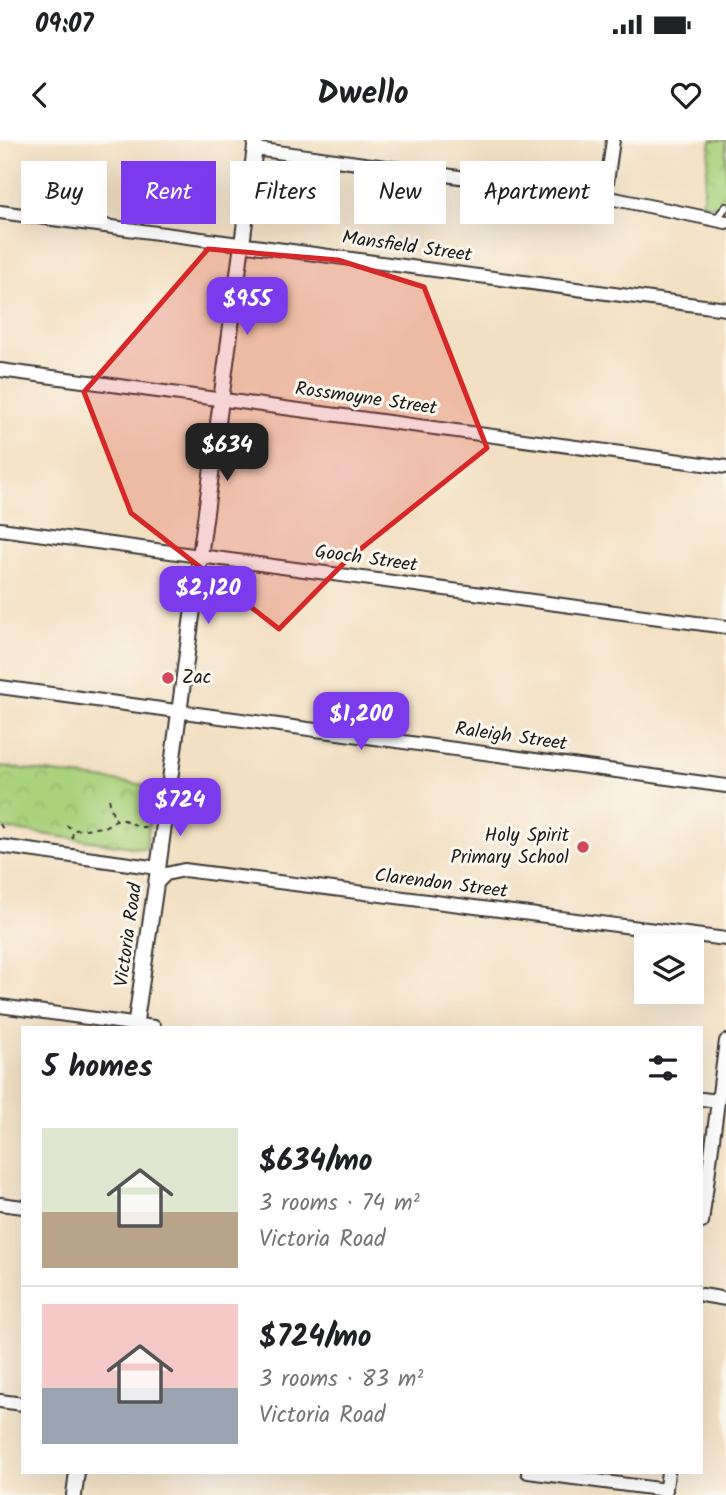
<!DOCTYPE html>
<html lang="en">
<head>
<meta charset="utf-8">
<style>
	:root { --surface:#fff; --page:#f2f2f2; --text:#202124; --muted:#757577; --line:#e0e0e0; --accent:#7c3aed }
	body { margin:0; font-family:Kalam,sans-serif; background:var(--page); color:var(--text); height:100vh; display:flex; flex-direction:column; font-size:26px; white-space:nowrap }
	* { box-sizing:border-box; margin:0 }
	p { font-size:23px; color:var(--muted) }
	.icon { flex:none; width:38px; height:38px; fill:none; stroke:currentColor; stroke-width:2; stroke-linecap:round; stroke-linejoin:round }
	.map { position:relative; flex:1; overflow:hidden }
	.side { position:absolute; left:21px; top:886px; width:682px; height:448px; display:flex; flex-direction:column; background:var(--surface); border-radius:0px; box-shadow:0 7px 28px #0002 }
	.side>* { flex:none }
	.guide { position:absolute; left:21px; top:21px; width:684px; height:63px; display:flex; gap:14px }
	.tools { position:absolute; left:634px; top:794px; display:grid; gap:14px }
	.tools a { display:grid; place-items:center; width:70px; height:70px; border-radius:0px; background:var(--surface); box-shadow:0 7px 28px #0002; font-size:35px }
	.price { position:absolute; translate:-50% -60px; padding:0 16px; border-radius:14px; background:var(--accent); color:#fff; font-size:23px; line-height:46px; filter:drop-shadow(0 2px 4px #0008) }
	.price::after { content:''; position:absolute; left:50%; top:42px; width:21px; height:16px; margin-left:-10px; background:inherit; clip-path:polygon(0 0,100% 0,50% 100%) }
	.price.current { background:#222; color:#fff }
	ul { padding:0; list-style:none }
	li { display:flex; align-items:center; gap:21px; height:175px; padding:0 21px }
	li+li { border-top:2px solid var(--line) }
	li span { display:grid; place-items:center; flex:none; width:196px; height:140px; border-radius:0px; color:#555 }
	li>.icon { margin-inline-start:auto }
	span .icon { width:84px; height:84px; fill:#fffc; stroke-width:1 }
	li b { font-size:30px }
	h2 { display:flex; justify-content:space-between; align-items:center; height:84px; padding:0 21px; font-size:30px }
	.tag { padding:0 24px; border-radius:0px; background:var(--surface); box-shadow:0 7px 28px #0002; font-size:24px; line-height:63px }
	.tag.current { background:var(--accent); color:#fff }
	.status { display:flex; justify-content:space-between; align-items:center; height:49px; padding:0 35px; background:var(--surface); direction:ltr }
	.status svg { height:19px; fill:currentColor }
	header { display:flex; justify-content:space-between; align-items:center; height:91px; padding:0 21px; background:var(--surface); font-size:32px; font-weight:700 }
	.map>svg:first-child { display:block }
	.park { fill:url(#park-crowns); stroke:#63774c; stroke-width:2 }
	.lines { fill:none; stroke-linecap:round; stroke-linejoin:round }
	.service-casing { stroke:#3c3935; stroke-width:10 }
	.minor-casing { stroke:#3c3935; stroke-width:16 }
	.tertiary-casing { stroke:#3c3935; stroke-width:18 }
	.path { stroke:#3c3935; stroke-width:2; stroke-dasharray:5 5; stroke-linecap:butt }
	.service { stroke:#fff; stroke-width:6 }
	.minor { stroke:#fff; stroke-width:12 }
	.tertiary { stroke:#fff; stroke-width:14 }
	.marked { fill:#d62828; fill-opacity:0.2; stroke:#d62828; stroke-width:5; stroke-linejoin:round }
	.poi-dot { fill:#d1495b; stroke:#fbf7ec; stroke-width:2.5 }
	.labels { text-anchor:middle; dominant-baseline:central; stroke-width:6; stroke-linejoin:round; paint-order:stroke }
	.street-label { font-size:19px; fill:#1c1c1c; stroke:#fbf7ec }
	.poi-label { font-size:19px; fill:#1c1c1c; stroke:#fbf7ec; text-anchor:start }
</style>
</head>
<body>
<div class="status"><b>09:07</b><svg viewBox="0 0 49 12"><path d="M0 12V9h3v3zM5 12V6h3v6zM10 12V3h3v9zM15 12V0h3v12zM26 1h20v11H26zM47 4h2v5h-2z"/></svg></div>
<header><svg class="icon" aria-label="back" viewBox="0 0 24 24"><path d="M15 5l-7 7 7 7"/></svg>Dwello<svg class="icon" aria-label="heart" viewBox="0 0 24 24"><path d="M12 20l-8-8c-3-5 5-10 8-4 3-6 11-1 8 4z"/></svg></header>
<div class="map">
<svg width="726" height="1355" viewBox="0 0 726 1355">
	<defs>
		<pattern id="park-crowns" width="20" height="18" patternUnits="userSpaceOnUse" patternTransform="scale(1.75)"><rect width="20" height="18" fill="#aad27d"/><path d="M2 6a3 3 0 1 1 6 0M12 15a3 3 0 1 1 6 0" fill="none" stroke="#92b46b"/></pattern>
	</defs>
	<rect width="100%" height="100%" fill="#fbf7ec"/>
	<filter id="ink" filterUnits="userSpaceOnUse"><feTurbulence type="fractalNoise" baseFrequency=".0143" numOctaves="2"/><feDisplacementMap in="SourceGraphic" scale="14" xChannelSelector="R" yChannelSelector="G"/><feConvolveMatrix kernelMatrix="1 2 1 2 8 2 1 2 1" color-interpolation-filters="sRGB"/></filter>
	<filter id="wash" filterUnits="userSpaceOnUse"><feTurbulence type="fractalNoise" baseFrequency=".00686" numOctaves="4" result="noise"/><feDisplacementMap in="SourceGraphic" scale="28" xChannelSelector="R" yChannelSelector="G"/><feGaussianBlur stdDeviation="1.57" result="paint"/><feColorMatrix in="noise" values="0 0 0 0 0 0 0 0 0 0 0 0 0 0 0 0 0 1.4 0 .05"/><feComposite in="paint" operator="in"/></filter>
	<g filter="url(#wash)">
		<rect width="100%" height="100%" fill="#f3dfc2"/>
		<path class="park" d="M711 0H726V67L702 64Z
			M0 626 154 646 146 709 0 688Z"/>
	</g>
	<g filter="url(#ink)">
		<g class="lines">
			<g class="service-casing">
				<path id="service" d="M716 79 726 67"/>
			</g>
			<g class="minor-casing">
				<path id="minor" d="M255 9 605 57 726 82
					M605 57 613 0
					M0 72 726 169
					M0 230 726 327
					M0 389 726 487
					M0 547 726 646
					M0 706 158 728
					M156 744 166 734 184 730 726 799
					M0 866 154 887
					M702 959 718 961
					M0 1064 23 1067
					M702 1082 726 901
					M702 1155 726 1159
					M0 1261 23 1264
					M528 1332 666 1350
					M665 1355 668 1332"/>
			</g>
			<g class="tertiary-casing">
				<path id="tertiary" d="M135 887 156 744 256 0
					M74 1355 77 1332"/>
			</g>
			<path class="path" d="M109 659 113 675 116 679
				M0 684 4 691
				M66 685 74 690 104 687 116 680H124L140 687H146
				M72 698 73 691"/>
			<use href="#service" class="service"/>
			<use href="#minor" class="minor"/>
			<use href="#tertiary" class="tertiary"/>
		</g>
	</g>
	<path class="marked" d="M208 109 338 120 424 147 487 308 348 419 279 489 131 373 84 252Z"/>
	<g class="poi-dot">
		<circle cx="168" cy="538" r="7"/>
		<circle cx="583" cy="707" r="7"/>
	</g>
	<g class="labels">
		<g class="street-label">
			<text transform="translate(407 107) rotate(8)">Mansfield Street</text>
			<text transform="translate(366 259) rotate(8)">Rossmoyne Street</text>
			<text transform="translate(366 419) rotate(8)">Gooch Street</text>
			<text transform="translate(511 597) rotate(8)">Raleigh Street</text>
			<text transform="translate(441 744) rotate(7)">Clarendon Street</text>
			<text transform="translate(129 795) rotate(-82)">Victoria Road</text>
		</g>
		<g class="poi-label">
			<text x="182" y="538">Zac</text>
			<text x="569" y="696" text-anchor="end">Holy Spirit<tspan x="569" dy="22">Primary School</tspan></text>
		</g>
	</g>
</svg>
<div class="tools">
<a><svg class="icon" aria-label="layers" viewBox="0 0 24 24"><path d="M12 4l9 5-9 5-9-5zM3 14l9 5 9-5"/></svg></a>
</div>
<b class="price" style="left:247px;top:197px">$955</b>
<b class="price current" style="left:227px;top:343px">$634</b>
<b class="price" style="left:208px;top:486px">$2,120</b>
<b class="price" style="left:361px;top:612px">$1,200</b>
<b class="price" style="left:180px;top:698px">$724</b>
<div class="guide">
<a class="tag">Buy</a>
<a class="tag current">Rent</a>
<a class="tag">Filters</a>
<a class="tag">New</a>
<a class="tag">Apartment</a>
</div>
<section class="side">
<h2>5 homes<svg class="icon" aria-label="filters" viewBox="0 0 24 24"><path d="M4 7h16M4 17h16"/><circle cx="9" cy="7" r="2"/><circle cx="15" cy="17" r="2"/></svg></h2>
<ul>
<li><span style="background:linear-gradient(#dfe7d0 60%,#b9a48a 0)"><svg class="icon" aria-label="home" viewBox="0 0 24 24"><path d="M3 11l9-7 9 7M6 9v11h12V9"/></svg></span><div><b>$634/mo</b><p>3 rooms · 74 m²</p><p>Victoria Road</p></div></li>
<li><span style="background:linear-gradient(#f6c9c9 60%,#9aa5b1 0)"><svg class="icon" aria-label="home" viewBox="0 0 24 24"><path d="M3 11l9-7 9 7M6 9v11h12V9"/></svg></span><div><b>$724/mo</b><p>3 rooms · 83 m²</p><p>Victoria Road</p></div></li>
</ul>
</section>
</div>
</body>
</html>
